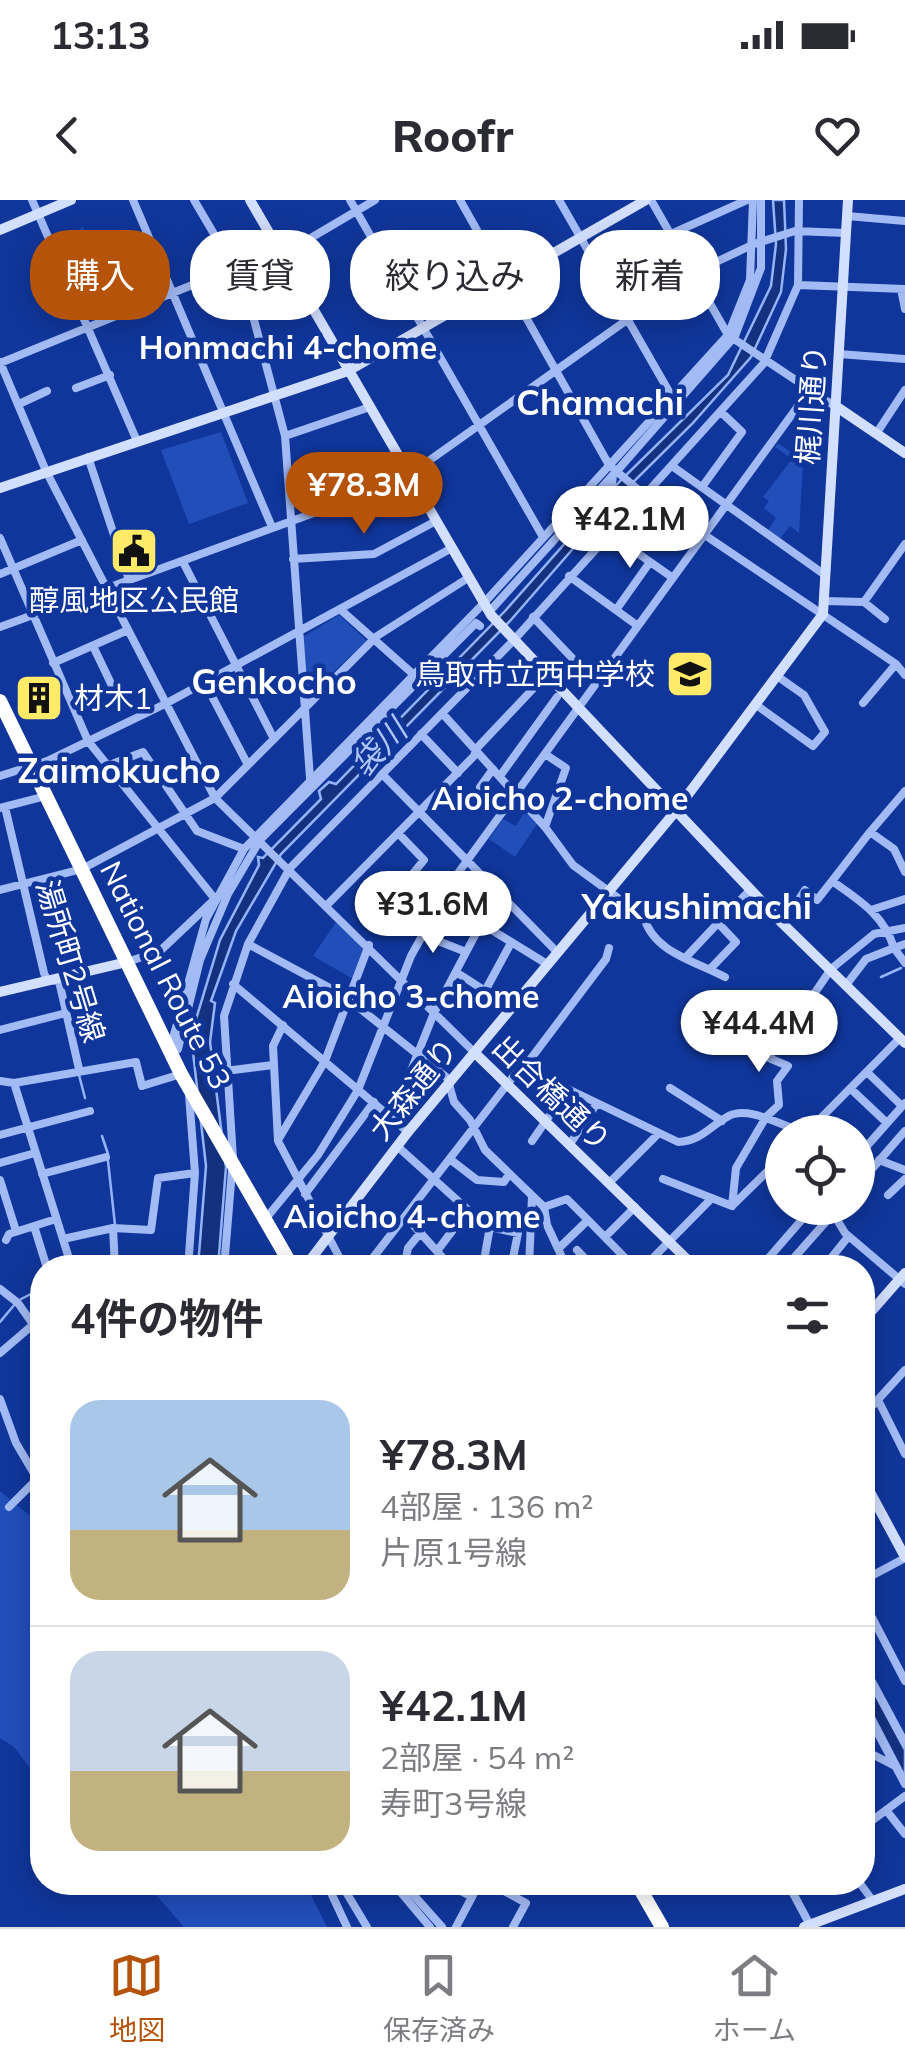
<!DOCTYPE html>
<html lang="ja">
<head>
<meta charset="utf-8">
<style>
	:root { --surface:#fff; --page:#f7f7f7; --text:#2b2b33; --muted:#7c7c81; --line:#e1e1e2; --accent:#b45309 }
	body { margin:0; font-family:Mulish,"Noto Sans JP",sans-serif; background:var(--page); color:var(--text); height:100vh; display:flex; flex-direction:column; font-size:38px; white-space:nowrap }
	* { box-sizing:border-box; margin:0 }
	p { font-size:32px; color:var(--muted) }
	.icon { flex:none; width:55px; height:55px; fill:none; stroke:currentColor; stroke-width:2; stroke-linecap:round; stroke-linejoin:round }
	.map { position:relative; flex:1; overflow:hidden }
	.panel { position:absolute; left:30px; top:1055px; width:845px; height:640px; display:flex; flex-direction:column; background:var(--surface); border-radius:40px; box-shadow:0 5px 25px #0003 }
	.panel>* { flex:none }
	.hud { position:absolute; left:30px; top:30px; width:845px; height:90px; display:flex; gap:20px }
	.tools { position:absolute; left:765px; top:915px; display:grid; gap:20px }
	.tools a { display:grid; place-items:center; width:110px; height:110px; border-radius:50%; background:var(--surface); box-shadow:0 5px 25px #0003; font-size:50px }
	.price { position:absolute; translate:-50% -85px; padding:0 22px; border-radius:35px; background:#fff; color:#222; font-size:32px; line-height:65px; filter:drop-shadow(0 2px 5px #0008) }
	.price::after { content:''; position:absolute; left:50%; top:60px; width:30px; height:22px; margin-left:-15px; background:inherit; clip-path:polygon(0 0,100% 0,50% 100%) }
	.price.selected { background:var(--accent); color:#fff }
	ul { padding:0; list-style:none }
	li { display:flex; align-items:center; gap:30px; height:250px; padding:0 40px }
	li+li { border-top:2px solid var(--line) }
	li span { display:grid; place-items:center; flex:none; width:280px; height:200px; border-radius:30px; color:#555 }
	li>.icon { margin-inline-start:auto }
	span .icon { width:120px; height:120px; fill:#fffc; stroke-width:1 }
	li b { font-size:42px }
	h2 { display:flex; justify-content:space-between; align-items:center; height:120px; padding:0 40px; font-size:42px }
	.tag { padding:0 35px; border-radius:40px; background:var(--surface); box-shadow:0 5px 25px #0003; font-size:35px; line-height:90px }
	.tag.selected { background:var(--accent); color:#fff }
	.status { display:flex; justify-content:space-between; align-items:center; height:70px; padding:0 50px; background:var(--surface); direction:ltr }
	.status svg { height:28px; fill:currentColor }
	header { display:flex; justify-content:space-between; align-items:center; height:130px; padding:0 40px; background:var(--surface); font-size:45px; font-weight:800 }
	.tab-bar { display:flex; justify-content:space-around; align-items:center; height:140px; border-top:2px solid var(--line); background:var(--surface); font-size:28px; color:var(--muted) }
	.tab-bar a { display:grid; justify-items:center; gap:5px }
	.tab-bar .selected { color:var(--accent) }
	.map>svg:first-child { display:block }
	.green { fill:#224eba }
	.water { fill:#13317f; stroke:#94b3f8; stroke-width:2.5 }
	.lines { fill:none; stroke-linecap:round; stroke-linejoin:round }
	.stream { stroke:#94b3f8; stroke-width:2.5 }
	.street { stroke:#a3bbf5; stroke-width:8 }
	.secondary { stroke:#d3dffe; stroke-width:10 }
	.highway { stroke:#fff; stroke-width:14 }
	.labels { text-anchor:middle; dominant-baseline:central; stroke-width:9; stroke-linejoin:round; paint-order:stroke }
	.street-label { font-size:30px; fill:#fff; stroke:#10369b }
	.poi-label { font-size:30px; fill:#fff; stroke:#10369b }
	.neighbourhood-label { font-size:32px; font-weight:bold; fill:#fff; stroke:#10369b }
	.water-label { font-size:32px; font-style:italic; fill:#afc6fb; stroke:#10369b }
	.quarter-label { font-size:35px; font-weight:bold; fill:#fff; stroke:#10369b }
</style>
</head>
<body>
<div class="status"><b>13:13</b><svg viewBox="0 0 49 12"><path d="M0 12V9h3v3zM5 12V6h3v6zM10 12V3h3v9zM15 12V0h3v12zM26 1h20v11H26zM47 4h2v5h-2z"/></svg></div>
<header><svg class="icon" aria-label="back" viewBox="0 0 24 24"><path d="M15 5l-7 7 7 7"/></svg>Roofr<svg class="icon" aria-label="heart" viewBox="0 0 24 24"><path d="M12 20l-8-8c-3-5 5-10 8-4 3-6 11-1 8 4z"/></svg></header>
<div class="map">
<svg width="905" height="1727" viewBox="0 0 905 1727">
	<rect width="100%" height="100%" fill="#10369b"/>
	<path class="green" d="M83 27 106 80 98 84 105 100 86 107 55 46Z
		M221 232 248 303 189 324 161 250Z
		M778 243 803 261 799 333 790 326 778 341 766 333 776 318 764 308 769 301 763 297 792 259 775 247Z
		M339 415 367 441 308 495 303 437Z
		M525 611 537 624 515 657 489 639 503 619 516 626Z
		M336 722 364 750 353 779 313 756Z
		M0 1291 42 1326V1584L14 1547 0 1538Z
		M146 1683H305L327 1727H184Z"/>
	<path class="water" d="M773 0H784L786 49 781 92 751 157 692 224 618 297 510 421 281 654 236 731 211 801 215 803 210 842 226 967 218 1067H198L206 966 190 826H194L220 740 259 665 258 657 263 658 321 599 319 591 329 582 336 584 505 411 621 280 728 175 771 86 776 44Z
		M862 1470 905 1550V1577L863 1496Z"/>
	<g class="lines">
		<path class="stream" d="M881 777 901 768
			M79 875 85 898
			M102 936 108 954
			M108 961 115 1025
			M21 1099 35 1092
			M0 1122 15 1104"/>
		<path class="street" d="M32 0 137 241
			M133 0 272 327
			M194 0 234 68 253 116 285 236 310 578
			M350 0 543 337
			M460 0 609 265 641 292 896 464 905 475
			M559 0 671 195
			M651 0 728 135 836 207
			M847 16 905 21
			M671 34 747 0
			M798 85 905 89
			M901 89 905 109
			M839 154 905 159
			M0 162 46 271 215 598 475 853
			M0 163 234 68 282 55 375 0
			M76 188 110 175
			M19 204 47 191
			M876 234 905 190
			M285 236 370 207
			M88 257 129 380
			M672 266 825 375
			M616 272 735 136 761 68V0
			M702 287 742 232 721 212
			M609 333 673 378
			M0 338 88 541 215 699 160 751 127 762
			M293 359 374 354 436 321
			M183 362 274 539
			M0 374 82 340
			M569 376 638 426
			M824 401 864 402 905 344
			M864 402 885 419
			M341 410 413 474
			M616 410 650 362
			M489 412 613 275 612 284
			M533 417 596 483
			M0 427 399 282 693 73 754 44 795 31 846 33
			M93 446 116 494
			M53 463 128 430
			M205 483 248 565
			M863 503 896 464
			M755 504 813 546 825 532 804 495 777 476
			M442 513 545 627 573 665 644 717C653 752 695 761 725 777
			M421 534 458 573
			M107 566 143 552 197 631 244 649
			M382 574 557 752
			M0 576 47 561 165 504 452 348
			M500 576 557 497
			M480 587 493 569
			M5 607 44 773 47 780 59 781 79 869
			M0 608 46 596
			M545 627 566 568 545 554
			M870 632 905 591
			M398 633 424 660 392 699 397 711 427 729
			M832 681 870 632 894 649 905 672
			M0 690 82 669 215 598 377 436 468 378
			M443 700 547 764
			M327 705 474 556 477 548 546 475
			M871 710 905 699
			M783 724 805 690 817 700 832 681C859 700 884 715 894 748L866 759 846 785
			M423 735 466 752
			M248 744 343 795 451 881
			M905 744 894 748 905 763
			M687 756 718 723
			M710 769 736 742 718 723 751 689
			M456 772 510 807
			M233 784 408 932
			M485 791 511 743
			M283 825 273 846 278 941 345 1068
			M0 830 66 813
			M170 849 206 719 244 649 483 404 728 135 750 80 753 0
			M178 849 200 760 228 694 260 640 476 423 480 426
			M225 871 273 865
			M867 872 902 906
			M520 873 606 759 609 748
			M0 881 14 883 72 1068
			M14 883 136 862 142 886 181 874
			M449 884 454 902 470 920 485 950 544 1007 547 1025 567 1068
			M670 888 722 921
			M851 889 887 923
			M392 918 434 813 481 724
			M807 932 900 838
			M0 935 90 911
			M278 940 325 861 369 745
			M532 941 568 889
			M570 944 597 903
			M397 946 468 1010 437 1051
			M858 956 905 903
			M451 960 477 980 504 982 509 974
			M879 960 905 970
			M0 963 35 953
			M42 974 106 957
			M663 979 732 1006
			M0 980 16 1031
			M609 983 657 935
			M858 985 905 931
			M305 994 374 902
			M888 995 905 979
			M732 1006 736 968 766 917 779 905 777 881 788 866 769 858 795 806 814 794 831 769 874 734 905 728
			M732 1006 782 957
			M544 1007 567 999 588 1020 559 1048
			M830 1008 845 1033 905 1084
			M267 1017 318 955 358 890 411 756 453 680 809 191
			M406 1017 452 1068
			M588 1020 635 1068
			M34 1026 47 1068
			M490 1027 518 1033 511 1068
			M605 1037 635 1007
			M63 1039 113 1028
			M6 1040 9 1034 56 1019
			M577 1050 594 1068
			M483 1066 491 1021
			M115 1068 113 1028 151 1030 158 978 195 973
			M188 1068 195 973 189 895
			M224 1068 233 958 224 816 248 744 290 668 513 441 764 163 798 85 799 0
			M365 1068 516 873 568 889 678 942C701 941 709 927 727 917 748 904 783 927 804 932
			M404 1068 408 1048 421 1032
			M529 1068 532 996
			M643 1068 711 999
			M760 1068 812 1008
			M785 1068 838 1008
			M823 1068 848 1037
			M0 1089 18 1103 42 1137
			M0 1153 42 1117
			M0 1199 16 1243 42 1287
			M878 1200 905 1254
			M862 1217 905 1170
			M9 1307 37 1279
			M862 1381 905 1358
			M862 1398 905 1481
			M862 1463 905 1543
			M862 1504 905 1584
			M862 1549 895 1566
			M886 1610 905 1634
			M862 1628 905 1596
			M326 1682 347 1727
			M340 1682 367 1727
			M392 1682 430 1727
			M402 1682 442 1727
			M444 1682 472 1697 479 1682
			M488 1682 504 1691 508 1682
			M787 1682 810 1725
			M859 1682 873 1701
			M504 1691 526 1703 513 1727
			M456 1727 472 1697"/>
		<path class="secondary" d="M250 0 491 415 783 724 905 843
			M0 30 71 0
			M837 207 905 253
			M0 288 348 171 646 0
			M0 792 127 762
			M475 853 696 1068
			M304 1068 408 932 675 612 823 414 848 0
			M862 1122 905 1073
			M862 1277 905 1357
			M804 1727 905 1689"/>
		<path class="highway" d="M0 501 181 874 293 1068
			M636 1682 662 1727"/>
	</g>
	<defs>
		<g id="civic-square" transform="scale(2.5)"><rect x="-9" y="-9" width="18" height="18" rx="4" fill="#ffeb67" stroke="#10369b"/><path d="M-.6-6.5H3V-4.5H.6V-3L4-1V1h2V6H-6V1h2V-1L-.6-3ZM-1.2 2.5V6h2.4V2.5Z" fill="#111"/></g>
		<g id="school-square" transform="scale(2.5)"><rect x="-9" y="-9" width="18" height="18" rx="4" fill="#ffeb67" stroke="#10369b"/><path d="M0-5L7-2L0 1L-7-2ZM-4 1L0 2.5L4 1V4Q0 6-4 4Z" fill="#111"/></g>
		<g id="building-square" transform="scale(2.5)"><rect x="-9" y="-9" width="18" height="18" rx="4" fill="#ffeb67" stroke="#10369b"/><path d="M-4-6H4V6H1V3H-1V6H-4ZM-2.5-4.3h1.7v1.8h-1.7ZM.8-4.3h1.7v1.8H.8ZM-2.5-1h1.7V.8h-1.7ZM.8-1h1.7V.8H.8Z" fill="#111"/></g>
	</defs>
	<g fill-rule="evenodd">
		<use href="#civic-square" x="134" y="351"/>
		<use href="#school-square" x="690" y="474"/>
		<use href="#building-square" x="39" y="498"/>
	</g>
	<g class="labels">
		<g class="street-label">
			<text transform="translate(811 205) rotate(-86)">梶川通り</text>
			<text transform="translate(71 761) rotate(73)">湯所町2号線</text>
			<text transform="translate(166 775) rotate(63)">National Route 53</text>
			<text transform="translate(413 889) rotate(-51)">大森通り</text>
			<text transform="translate(552 893) rotate(44)">出合橋通り</text>
		</g>
		<g class="poi-label">
			<text x="134" y="400">醇風地区公民館</text>
			<text x="655" y="474" text-anchor="end">鳥取市立西中学校</text>
			<text x="74" y="498" text-anchor="start">材木1</text>
		</g>
		<g class="neighbourhood-label">
			<text x="288" y="147">Honmachi 4-chome</text>
			<text x="560" y="598">Aioicho 2-chome</text>
			<text x="411" y="796">Aioicho 3-chome</text>
			<text x="412" y="1016">Aioicho 4-chome</text>
		</g>
		<g class="water-label">
			<text transform="translate(378 547) rotate(-46)">袋川</text>
		</g>
		<g class="quarter-label">
			<text x="600" y="202">Chamachi</text>
			<text x="274" y="481">Genkocho</text>
			<text x="119" y="570">Zaimokucho</text>
			<text x="697" y="706">Yakushimachi</text>
		</g>
	</g>
</svg>
<div class="tools">
<a><svg class="icon" aria-label="locate" viewBox="0 0 24 24"><circle cx="12" cy="12" r="6"/><path d="M12 2v4M12 18v4M2 12h4M18 12h4"/></svg></a>
</div>
<b class="price selected" style="left:364px;top:337px">¥78.3M</b>
<b class="price" style="left:630px;top:371px">¥42.1M</b>
<b class="price" style="left:433px;top:756px">¥31.6M</b>
<b class="price" style="left:759px;top:875px">¥44.4M</b>
<div class="hud">
<a class="tag selected">購入</a>
<a class="tag">賃貸</a>
<a class="tag">絞り込み</a>
<a class="tag">新着</a>
</div>
<section class="panel">
<h2>4件の物件<svg class="icon" aria-label="filters" viewBox="0 0 24 24"><path d="M4 7h16M4 17h16"/><circle cx="9" cy="7" r="2"/><circle cx="15" cy="17" r="2"/></svg></h2>
<ul>
<li><span style="background:linear-gradient(#a9c7e8 65%,#c2b280 0)"><svg class="icon" aria-label="home" viewBox="0 0 24 24"><path d="M3 11l9-7 9 7M6 9v11h12V9"/></svg></span><div><b>¥78.3M</b><p>4部屋 · 136 m²</p><p>片原1号線</p></div></li>
<li><span style="background:linear-gradient(#c9d6e8 60%,#c2b280 0)"><svg class="icon" aria-label="home" viewBox="0 0 24 24"><path d="M3 11l9-7 9 7M6 9v11h12V9"/></svg></span><div><b>¥42.1M</b><p>2部屋 · 54 m²</p><p>寿町3号線</p></div></li>
</ul>
</section>
</div>
<nav class="tab-bar">
<a class="selected"><svg class="icon" aria-label="map" viewBox="0 0 24 24"><path d="M3 6l6-2 6 2 6-2v14l-6 2-6-2-6 2zM9 4v14M15 6v14"/></svg>地図</a>
<a><svg class="icon" aria-label="saved" viewBox="0 0 24 24"><path d="M7 4h10v16l-5-4-5 4z"/></svg>保存済み</a>
<a><svg class="icon" aria-label="home" viewBox="0 0 24 24"><path d="M3 11l9-7 9 7M6 9v11h12V9"/></svg>ホーム</a>
</nav>
</body>
</html>
